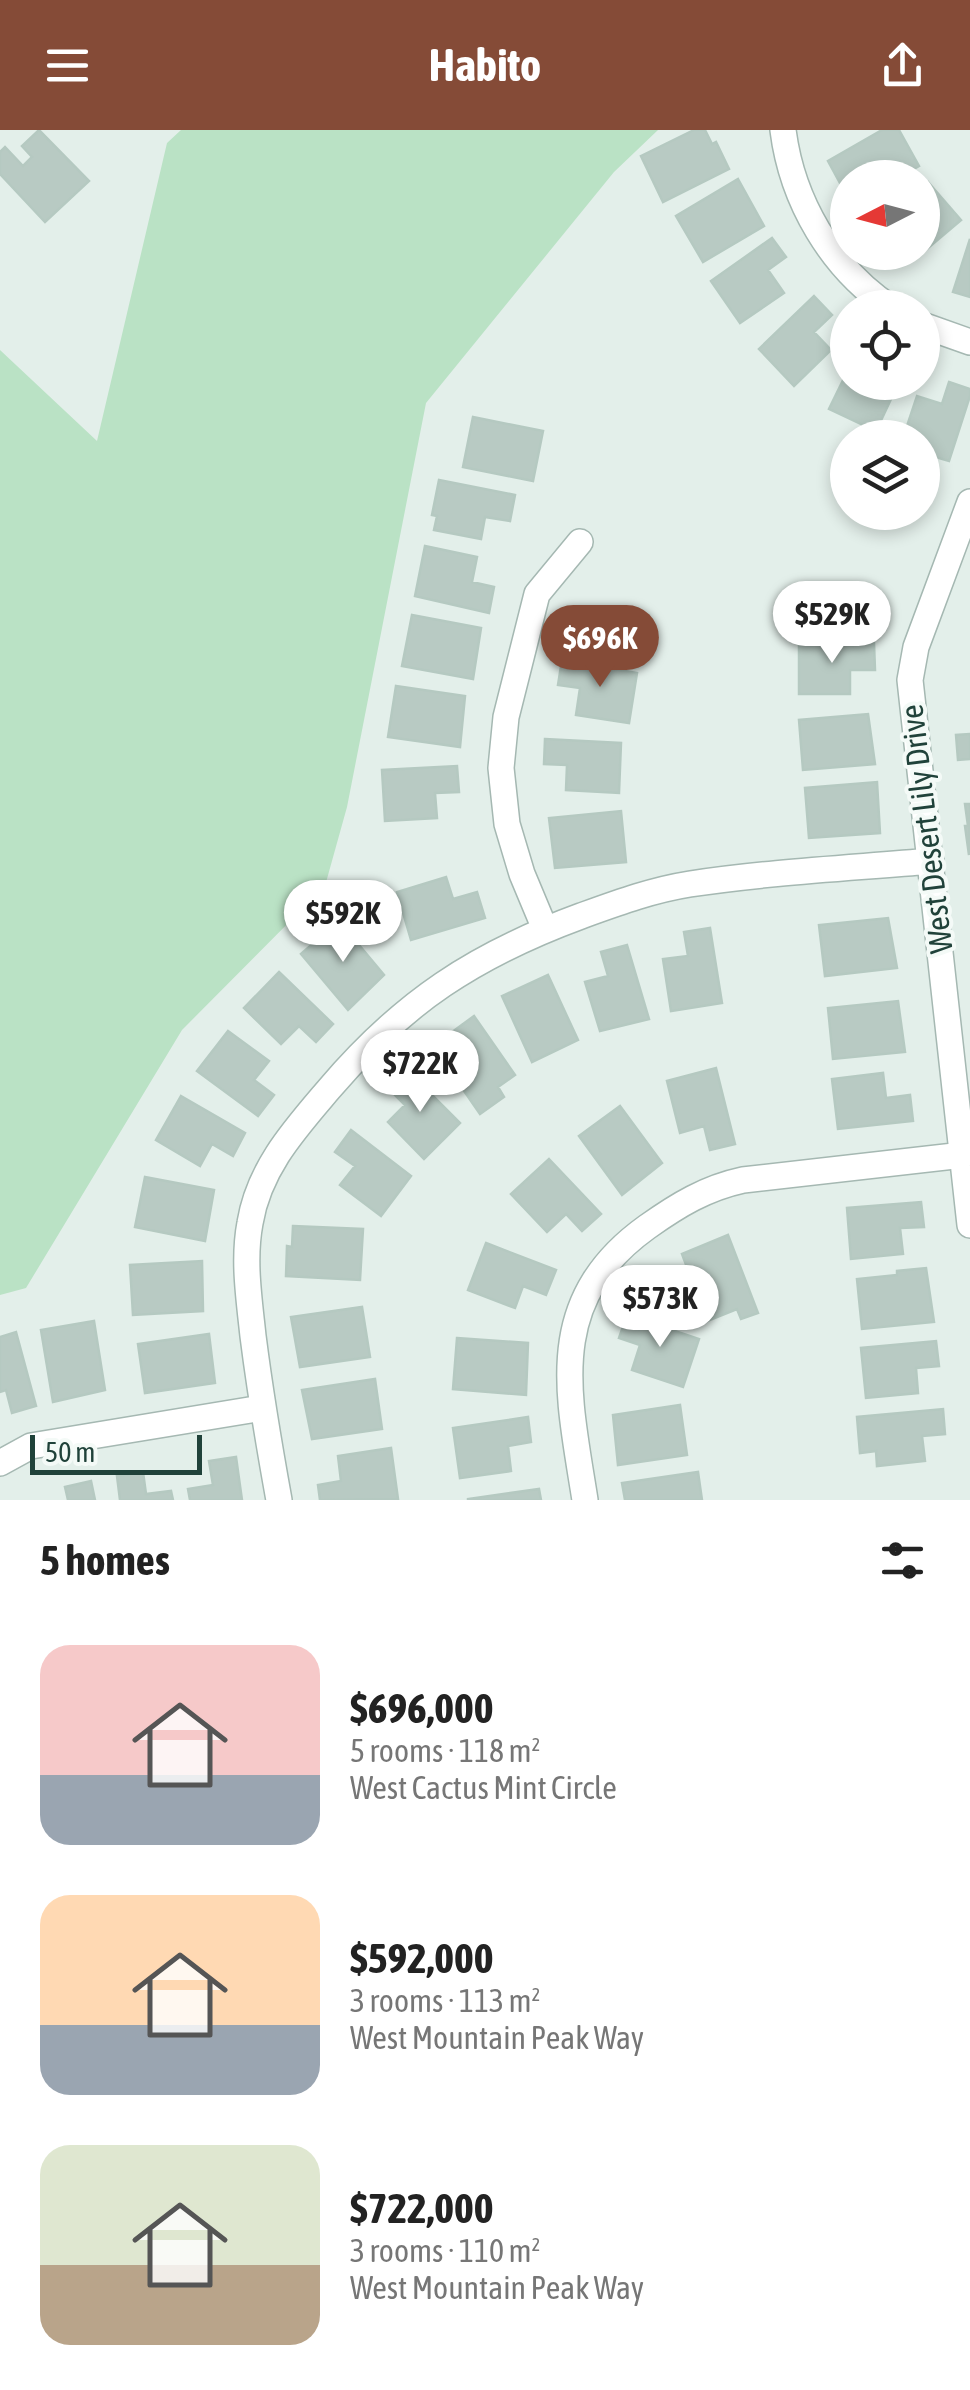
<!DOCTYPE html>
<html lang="en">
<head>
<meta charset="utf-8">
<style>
	:root { --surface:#fff; --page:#f6f6f6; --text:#222; --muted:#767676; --accent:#854b37 }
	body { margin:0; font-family:"Asap Condensed",sans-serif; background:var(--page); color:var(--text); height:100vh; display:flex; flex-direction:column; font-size:38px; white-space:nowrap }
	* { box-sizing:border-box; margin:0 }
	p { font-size:32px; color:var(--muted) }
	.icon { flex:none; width:55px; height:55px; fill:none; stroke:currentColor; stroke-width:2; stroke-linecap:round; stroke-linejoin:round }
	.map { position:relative; height:1370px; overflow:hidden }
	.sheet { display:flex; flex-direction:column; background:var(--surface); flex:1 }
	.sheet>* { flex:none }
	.needle { width:65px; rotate:264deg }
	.buttons { position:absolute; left:830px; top:30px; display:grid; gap:20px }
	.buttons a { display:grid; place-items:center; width:110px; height:110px; border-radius:50%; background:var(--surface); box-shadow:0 5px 15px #0003; font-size:50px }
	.scale { position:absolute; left:30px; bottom:25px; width:172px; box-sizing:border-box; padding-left:10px; border:5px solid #20423a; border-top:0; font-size:28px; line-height:35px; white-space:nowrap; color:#20423a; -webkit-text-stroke:8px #f4faf7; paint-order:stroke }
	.price { position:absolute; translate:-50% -85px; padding:0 22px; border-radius:35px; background:#fff; color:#222; font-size:32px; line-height:65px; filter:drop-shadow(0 2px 5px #0008) }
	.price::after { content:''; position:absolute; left:50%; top:60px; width:30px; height:22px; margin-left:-15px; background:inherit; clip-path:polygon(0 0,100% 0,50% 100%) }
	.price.active { background:var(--accent); color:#fff }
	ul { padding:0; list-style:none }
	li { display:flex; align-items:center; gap:30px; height:250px; padding:0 40px }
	li span { display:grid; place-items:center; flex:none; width:280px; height:200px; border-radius:30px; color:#555 }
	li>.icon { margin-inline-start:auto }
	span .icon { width:120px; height:120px; fill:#fffc; stroke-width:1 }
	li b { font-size:42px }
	h2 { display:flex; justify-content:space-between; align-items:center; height:120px; padding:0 40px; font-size:42px }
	header { display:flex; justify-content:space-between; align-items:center; height:130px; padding:0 40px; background:var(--accent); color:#fff; font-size:45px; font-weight:700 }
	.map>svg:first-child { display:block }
	.green { fill:#bae2c5 }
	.building { fill:#b8cac3; stroke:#b5c9c1; stroke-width:2.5 }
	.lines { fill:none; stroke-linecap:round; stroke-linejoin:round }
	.minor-casing { stroke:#a5b8b2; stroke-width:28 }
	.minor { stroke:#fff; stroke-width:25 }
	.labels { text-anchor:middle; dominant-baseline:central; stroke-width:8; stroke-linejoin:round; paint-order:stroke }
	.street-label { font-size:32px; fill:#20423a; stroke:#f4faf7 }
</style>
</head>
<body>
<header><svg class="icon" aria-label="menu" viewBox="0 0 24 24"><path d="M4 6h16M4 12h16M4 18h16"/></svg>Habito<svg class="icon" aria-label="share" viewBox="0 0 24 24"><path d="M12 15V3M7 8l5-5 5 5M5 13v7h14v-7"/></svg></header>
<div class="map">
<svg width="970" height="1370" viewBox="0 0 970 1370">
	<rect width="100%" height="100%" fill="#e3efea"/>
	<path class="green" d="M181 0H658L614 42 426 273 347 677 325 756 182 900 26 1158 0 1165V220L97 311 167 13Z"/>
	<path class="building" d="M39 0 89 51 45 92 0 44V22L5 17 23 36 32 27 22 16Z
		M694 0H705L712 14 716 12 729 39 663 72 641 26Z
		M882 0H899L919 36 898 48H867L864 43 848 48V52L841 55 828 31Z
		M738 49 764 96 703 132 676 86Z
		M928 52 961 90 922 123V57Z
		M772 108 786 127 768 140 784 163 740 193 711 151Z
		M970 109V167L953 162Z
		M814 166 832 185 814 202 831 220 794 256 759 219Z
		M848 240V252H899L876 301 829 279Z
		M949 252 970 259V266L949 331 922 323V308H903L917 266 942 274Z
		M473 287 543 301 533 351 463 337Z
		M439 350 515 365 510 391 485 387 481 409 434 400 437 386 432 385Z
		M425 416 477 427 472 452 494 457 489 483 415 466Z
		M412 485 481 498 473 549 402 536Z
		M874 513 875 540H850V564H799V514Z
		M562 530 637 543 629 593 576 585 580 558 558 555Z
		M396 556 465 566 460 617 388 607Z
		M868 584 875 634 803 640 799 590Z
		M970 604V629L958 630 956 605Z
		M545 609 621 613 619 663 566 660 567 635 544 634Z
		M457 636 459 662 435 663 437 688 385 691 382 640Z
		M877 652 880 703 809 708 805 658Z
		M965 674H970L969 725 965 696H968Z
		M621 681 626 732 555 738 549 688Z
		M446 747 453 769 477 762 485 788 411 810 397 762Z
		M888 788 897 838 825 846 819 795Z
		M339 791 384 845 348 880 301 824Z
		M710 798 722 873 671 881 663 829 688 826 684 802Z
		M627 815 649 889 600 901 585 852 608 846 601 822Z
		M279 842 333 894 316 912 299 896 281 914 244 878Z
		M548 845 578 910 532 932 502 866Z
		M898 871 905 922 833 929 828 878Z
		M474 886 515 945 498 957 504 967 480 984 433 916Z
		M228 901 269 931 254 950 274 965 258 986 197 941Z
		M716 938 735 1014 710 1020 704 996 680 1003 667 951Z
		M406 939 460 993 424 1029 388 992 405 975 387 957Z
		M883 943 886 968 910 965 913 991 838 999 832 949Z
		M181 966 245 1003 233 1026 212 1014 200 1036 156 1010Z
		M620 976 662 1033 622 1065 579 1006Z
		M351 1000 411 1046 381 1086 340 1055 355 1036 335 1022Z
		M549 1029 601 1084 582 1101 566 1084 547 1102 511 1064Z
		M145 1047 214 1060 205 1111 135 1097Z
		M921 1072 924 1097 900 1098 903 1124 851 1129 847 1078Z
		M293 1096 363 1099 360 1150 286 1146 287 1116 292 1117Z
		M728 1105 758 1183 741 1189 737 1179 707 1191 682 1124Z
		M486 1113 556 1140 546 1165 523 1156 515 1178 468 1160Z
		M202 1131 203 1181 133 1185 130 1135Z
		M926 1138 934 1192 862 1199 857 1149 897 1145V1141Z
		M362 1177 370 1227 300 1237 291 1187Z
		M627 1185 699 1209 683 1257 632 1240 640 1215 619 1208Z
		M94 1191 105 1260 53 1272 41 1200Z
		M16 1202 36 1276 12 1283 6 1260 0 1262V1207Z
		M209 1204 215 1253 145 1263 138 1214Z
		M457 1208 528 1213 526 1265 453 1259Z
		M936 1211 939 1236 916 1238 918 1263 866 1268 861 1218Z
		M375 1249 382 1299 312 1309 302 1260Z
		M680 1275 687 1325 618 1335 613 1285Z
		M943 1279 945 1304 922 1306 925 1331 877 1336 876 1321 860 1323 857 1287Z
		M528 1287 531 1312 508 1316 511 1341 460 1348 453 1298Z
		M391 1318 398 1369 320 1370 318 1355 341 1351 338 1326Z
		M236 1327 242 1370H190L188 1359 213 1355 209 1331Z
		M143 1342 146 1364 171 1361 173 1370H120L117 1346Z
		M698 1342 702 1370H625L622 1353Z
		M91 1351 95 1370H68L65 1357Z
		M539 1359 541 1370H468V1369Z"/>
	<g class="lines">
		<g class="minor-casing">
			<path id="minor" d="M783 0C792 71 831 138 891 178
				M922 195 970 212
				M970 372 916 517 910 550 970 1095
				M545 799 522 744 507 694 501 638 506 587 537 464 580 412
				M0 1333 31 1316 262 1278
				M279 1370C269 1315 260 1261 253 1206 249 1168 243 1130 250 1093 259 1038 295 999 329 959 403 872 475 825 581 786 617 773 652 760 690 754 769 742 851 738 931 731
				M585 1370C568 1262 544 1171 647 1097 678 1075 706 1058 743 1050L963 1025"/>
		</g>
		<use href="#minor" class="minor"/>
	</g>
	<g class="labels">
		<g class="street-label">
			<text transform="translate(926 699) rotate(-97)">West Desert Lily Drive</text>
		</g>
	</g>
</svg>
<div class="buttons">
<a><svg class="needle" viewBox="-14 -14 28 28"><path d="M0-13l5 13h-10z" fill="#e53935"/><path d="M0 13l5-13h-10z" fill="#767676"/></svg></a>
<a><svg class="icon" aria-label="locate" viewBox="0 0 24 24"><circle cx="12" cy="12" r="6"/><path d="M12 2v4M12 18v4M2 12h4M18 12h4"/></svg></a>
<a><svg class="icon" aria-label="layers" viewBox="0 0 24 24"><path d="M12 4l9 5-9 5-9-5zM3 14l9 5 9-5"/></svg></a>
</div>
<div class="scale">50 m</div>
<b class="price" style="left:832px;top:536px">$529K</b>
<b class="price active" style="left:600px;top:560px">$696K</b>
<b class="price" style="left:343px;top:835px">$592K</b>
<b class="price" style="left:420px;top:985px">$722K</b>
<b class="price" style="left:660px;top:1220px">$573K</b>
</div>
<section class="sheet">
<h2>5 homes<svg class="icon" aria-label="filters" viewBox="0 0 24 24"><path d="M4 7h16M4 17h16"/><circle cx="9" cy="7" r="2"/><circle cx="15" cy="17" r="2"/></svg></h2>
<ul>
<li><span style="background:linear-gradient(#f6c9c9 65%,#9aa5b1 0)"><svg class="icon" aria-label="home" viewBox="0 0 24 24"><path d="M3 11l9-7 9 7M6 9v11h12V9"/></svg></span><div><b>$696,000</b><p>5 rooms · 118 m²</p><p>West Cactus Mint Circle</p></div></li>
<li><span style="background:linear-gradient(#ffd9b3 65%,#9aa5b1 0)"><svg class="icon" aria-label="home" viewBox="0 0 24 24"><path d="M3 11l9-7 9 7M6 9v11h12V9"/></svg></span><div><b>$592,000</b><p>3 rooms · 113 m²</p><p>West Mountain Peak Way</p></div></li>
<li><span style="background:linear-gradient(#dfe7d0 60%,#b9a48a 0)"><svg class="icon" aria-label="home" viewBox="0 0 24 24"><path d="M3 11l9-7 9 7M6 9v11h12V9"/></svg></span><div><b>$722,000</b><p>3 rooms · 110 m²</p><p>West Mountain Peak Way</p></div></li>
</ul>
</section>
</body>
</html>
